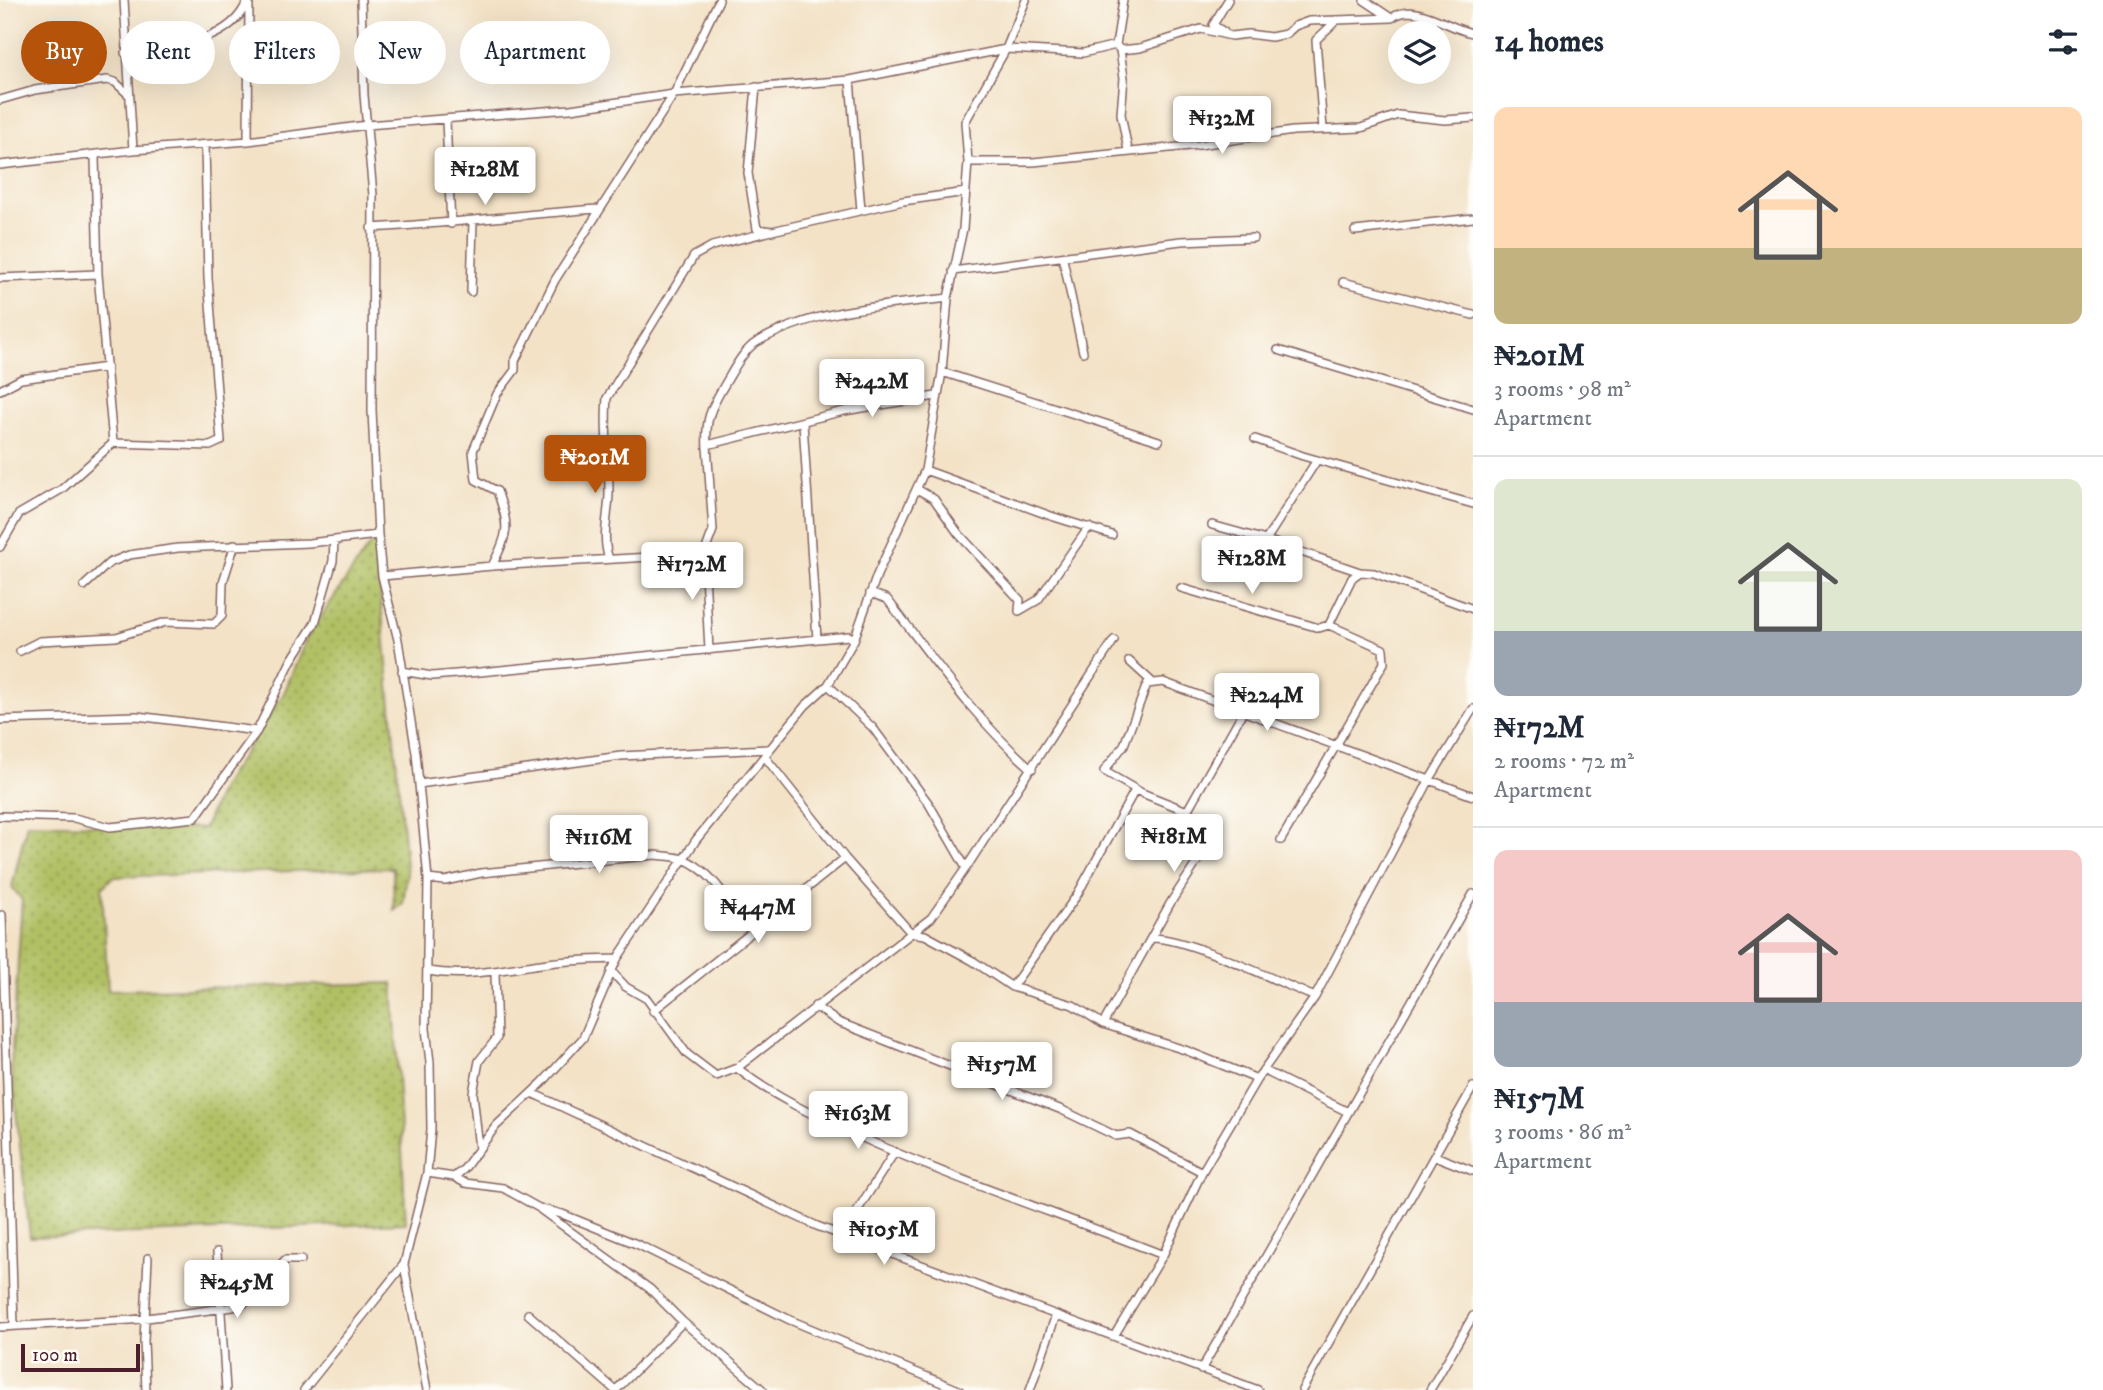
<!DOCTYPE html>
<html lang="en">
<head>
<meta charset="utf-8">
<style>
	:root { --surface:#fff; --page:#f2f2f3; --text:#1f2937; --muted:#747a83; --line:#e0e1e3; --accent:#b45309 }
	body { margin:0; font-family:"IM FELL DW Pica",serif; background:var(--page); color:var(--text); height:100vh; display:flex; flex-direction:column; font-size:26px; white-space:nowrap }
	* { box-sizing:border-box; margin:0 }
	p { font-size:23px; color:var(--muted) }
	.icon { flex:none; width:38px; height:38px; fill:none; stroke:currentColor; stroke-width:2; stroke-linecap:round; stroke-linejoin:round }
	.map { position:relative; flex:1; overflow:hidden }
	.panel { display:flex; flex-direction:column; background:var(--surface); width:630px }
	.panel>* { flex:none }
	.guide { position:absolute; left:21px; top:21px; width:665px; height:63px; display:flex; gap:14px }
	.controls { position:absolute; left:1388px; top:21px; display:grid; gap:14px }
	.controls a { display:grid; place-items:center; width:63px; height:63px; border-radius:50%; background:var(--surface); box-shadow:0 7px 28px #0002; font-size:35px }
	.scale { position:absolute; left:21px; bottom:18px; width:119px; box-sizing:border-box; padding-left:7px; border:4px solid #4a1f2b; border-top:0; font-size:19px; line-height:24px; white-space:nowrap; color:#4a1f2b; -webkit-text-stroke:5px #fdfcf7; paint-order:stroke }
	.price { position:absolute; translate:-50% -60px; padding:0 16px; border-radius:7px; background:#fff; color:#222; font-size:23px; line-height:46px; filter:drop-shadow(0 2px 4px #0008) }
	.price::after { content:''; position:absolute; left:50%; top:42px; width:21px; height:16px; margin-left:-10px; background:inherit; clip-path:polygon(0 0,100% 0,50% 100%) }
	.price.on { background:var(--accent); color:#fff }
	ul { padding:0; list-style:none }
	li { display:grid; align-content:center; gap:14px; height:371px; padding:0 21px }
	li+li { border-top:2px solid var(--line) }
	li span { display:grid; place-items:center; height:217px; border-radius:14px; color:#555 }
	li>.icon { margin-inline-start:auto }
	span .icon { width:126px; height:126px; fill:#fffc; stroke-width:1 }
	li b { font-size:30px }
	h2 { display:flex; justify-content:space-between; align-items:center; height:84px; padding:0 21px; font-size:30px }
	.tag { padding:0 24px; border-radius:32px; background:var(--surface); box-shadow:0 7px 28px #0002; font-size:24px; line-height:63px }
	.tag.on { background:var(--accent); color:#fff }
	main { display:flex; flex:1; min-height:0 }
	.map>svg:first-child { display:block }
	.grass { fill:url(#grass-dots); stroke:#7d7047; stroke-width:2 }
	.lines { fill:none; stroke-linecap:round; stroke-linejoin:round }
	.street-casing { stroke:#856361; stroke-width:10 }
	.street { stroke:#fff; stroke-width:7 }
</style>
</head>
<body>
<main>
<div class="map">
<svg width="1473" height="1390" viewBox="0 0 1473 1390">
	<defs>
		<pattern id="grass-dots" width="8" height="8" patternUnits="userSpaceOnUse" patternTransform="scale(1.75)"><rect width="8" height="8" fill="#b0c063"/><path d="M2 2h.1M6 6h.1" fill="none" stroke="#919b52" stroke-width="1.8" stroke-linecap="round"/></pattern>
	</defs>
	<rect width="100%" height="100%" fill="#fdfcf7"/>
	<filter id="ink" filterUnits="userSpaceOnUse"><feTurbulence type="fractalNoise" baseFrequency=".0143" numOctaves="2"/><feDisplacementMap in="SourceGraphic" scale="14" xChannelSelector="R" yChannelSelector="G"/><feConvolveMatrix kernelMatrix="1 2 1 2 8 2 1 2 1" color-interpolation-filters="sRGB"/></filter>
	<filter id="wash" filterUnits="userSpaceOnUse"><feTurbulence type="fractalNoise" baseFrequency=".00686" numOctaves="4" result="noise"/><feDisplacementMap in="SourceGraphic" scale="28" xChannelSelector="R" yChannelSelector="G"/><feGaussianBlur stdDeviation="1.57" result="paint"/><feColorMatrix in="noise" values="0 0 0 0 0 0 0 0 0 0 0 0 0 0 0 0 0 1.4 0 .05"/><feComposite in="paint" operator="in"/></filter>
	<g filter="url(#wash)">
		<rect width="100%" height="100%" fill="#f3e2c6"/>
		<path class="grass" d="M375 537 407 875 403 903 394 911 393 868 112 877 102 889 108 990 393 983 406 1223 30 1237 11 1066 22 900 12 887 27 823 204 828 222 786 284 693 307 637Z"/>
	</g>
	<g filter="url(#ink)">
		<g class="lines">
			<g class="street-casing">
				<path id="street" d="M124 0 133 150
					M1364 0 1391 18
					M1224 32 1213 25 1228 0
					M1116 45 1123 0
					M1120 50 1124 78 1121 114 1128 150
					M125 53C165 47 229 46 247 2
					M850 80 861 210
					M756 87 748 173 757 229 772 231 903 201 966 192
					M0 100 35 90 107 80 115 82 129 95
					M446 121 451 224
					M1323 129 1316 40 1337 20
					M248 141 249 0
					M95 157 98 274 113 443
					M968 162H1033L1199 145 1293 131 1361 128 1398 115 1445 120 1473 118
					M0 165 133 150 248 141 367 125 570 109 674 94 850 80 1006 49 1083 53 1116 45 1120 50 1140 48 1201 29 1231 36 1248 34 1271 37 1286 34 1295 26 1309 21 1392 18C1414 0 1450 30 1473 33
					M371 228C448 224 523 214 599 209
					M1355 231 1473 218
					M1063 259 1083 352
					M953 271 1181 241 1253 238
					M0 278 98 274
					M1343 282 1473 315
					M471 292 473 221
					M1278 350 1473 409
					M942 372 1159 441
					M0 390 21 379 107 367
					M803 423 817 639
					M1255 439 1303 456 1473 504
					M707 449C705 420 710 409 725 384 733 371 743 350 757 342 814 309 883 306 948 298
					M925 470 1051 516 1112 535
					M917 489 934 499 958 533 1020 600 1019 611 1038 600 1089 527
					M1212 525 1266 540 1317 460
					M1266 540 1360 572
					M0 547 19 514 62 489 113 443 210 446 221 441 208 278 205 145
					M609 559C601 537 609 514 609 492 609 461 604 430 607 398L694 256 712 246 772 231
					M492 566C509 532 510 527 497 491L476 480 473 451 497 394 515 370V361L555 280 674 94 719 0
					M382 576 492 566 704 554
					M84 586 109 563 129 555 178 548 309 543 378 535
					M1181 588 1319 628 1329 625 1352 578 1360 572 1374 573 1473 609
					M870 593 887 599C933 658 975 720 1032 769
					M709 650 704 554 713 530 707 445 844 411 936 396
					M20 651 40 641 116 637 166 622 214 624 222 616 223 582 235 544
					M1129 661 1151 681
					M402 671 432 676 480 672 849 636 854 640
					M1244 710 1187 811 1142 793 1104 771 1124 745 1147 684 1163 682 1473 796
					M0 720 137 716 257 731
					M765 757 845 858 911 933 925 935 973 961 1012 987 1073 1005 1103 1024 1185 1050 1257 1079
					M419 784 621 756 768 749
					M0 816 74 818 110 827 195 818 257 731 291 661 315 623 333 561 334 541
					M1281 840 1384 663 1383 649 1329 625
					M966 868 1114 640
					M428 879 445 881 481 873 655 855C664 856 675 856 683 859 714 870 732 909 752 932
					M2 915 14 1326
					M1152 938C1189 938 1276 981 1315 997
					M428 971C467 978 503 969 541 964 566 960 592 960 617 959
					M611 971 626 987 647 999 687 1054 716 1076 737 1068C772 1096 811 1114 852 1133 953 1180 1060 1214 1163 1255
					M1012 987 1077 895 1135 790
					M815 1006 838 1022 1062 1110 1116 1136 1130 1134 1202 1172
					M653 1011 845 858
					M1103 1024 1171 902 1210 842C1209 828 1198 819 1187 811
					M737 1068 931 918 966 868 929 804 873 728 828 685
					M1263 1070 1346 1111
					M532 1093 817 1226 1258 1390
					M479 1149 473 1093 479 1061 497 1038 495 973
					M1435 1156 1473 1171
					M427 1173 454 1177 464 1169 496 1126 542 1083 583 1038 617 959 696 840 805 706 828 685 854 640 877 575 925 470 942 372 948 298 963 229 968 162 965 122 1006 49 1026 0
					M454 1177 465 1183 503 1188 539 1208 562 1214 639 1245 790 1320 959 1390
					M541 1210 650 1289 683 1322 763 1390
					M841 1236 894 1153
					M217 1252 226 1390
					M404 1265 427 1390
					M528 1314 615 1390
					M0 1327 131 1320 233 1307 243 1304 285 1260H301
					M1114 1336 1163 1255 1202 1172 1257 1079 1315 997 1430 779 1473 709
					M1201 1370 1473 894
					M146 1390 144 1341 148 1258
					M304 1390 404 1264 427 1173 431 1129 430 1062 426 1029 428 879 416 753 398 640 382 576 378 535 372 410 373 195 364 95 361 0
					M616 1390 683 1322
					M1030 1390 1056 1315
					M1302 1390 1473 1087
					M1430 1390 1473 1316"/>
			</g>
			<use href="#street" class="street"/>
		</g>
	</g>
</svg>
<div class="controls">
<a><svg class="icon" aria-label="layers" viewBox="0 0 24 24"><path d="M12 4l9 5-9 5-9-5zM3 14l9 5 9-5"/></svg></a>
</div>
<div class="scale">100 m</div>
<b class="price" style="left:1222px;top:156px">₦132M</b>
<b class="price" style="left:485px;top:207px">₦128M</b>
<b class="price" style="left:872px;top:419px">₦242M</b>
<b class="price on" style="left:595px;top:495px">₦201M</b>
<b class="price" style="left:1252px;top:596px">₦128M</b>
<b class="price" style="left:692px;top:602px">₦172M</b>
<b class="price" style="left:1267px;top:733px">₦224M</b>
<b class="price" style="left:1174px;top:874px">₦181M</b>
<b class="price" style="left:599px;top:875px">₦116M</b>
<b class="price" style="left:758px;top:945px">₦447M</b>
<b class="price" style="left:1002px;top:1102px">₦157M</b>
<b class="price" style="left:858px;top:1151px">₦163M</b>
<b class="price" style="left:884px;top:1267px">₦105M</b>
<b class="price" style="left:237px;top:1320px">₦245M</b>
<div class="guide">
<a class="tag on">Buy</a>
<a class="tag">Rent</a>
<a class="tag">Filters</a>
<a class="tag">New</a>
<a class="tag">Apartment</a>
</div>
</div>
<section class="panel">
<h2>14 homes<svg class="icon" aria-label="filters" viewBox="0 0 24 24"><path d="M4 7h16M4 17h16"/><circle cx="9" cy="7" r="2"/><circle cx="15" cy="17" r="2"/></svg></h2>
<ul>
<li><span style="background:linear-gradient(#ffd9b3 65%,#c2b280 0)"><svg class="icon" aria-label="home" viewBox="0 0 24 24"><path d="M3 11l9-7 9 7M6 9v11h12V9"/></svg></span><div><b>₦201M</b><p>3 rooms · 98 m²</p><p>Apartment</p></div></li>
<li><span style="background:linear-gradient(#dfe7d0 70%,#9aa5b1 0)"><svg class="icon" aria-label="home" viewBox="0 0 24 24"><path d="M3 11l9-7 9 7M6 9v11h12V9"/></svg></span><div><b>₦172M</b><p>2 rooms · 72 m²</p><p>Apartment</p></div></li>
<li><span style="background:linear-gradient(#f6c9c9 70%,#9aa5b1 0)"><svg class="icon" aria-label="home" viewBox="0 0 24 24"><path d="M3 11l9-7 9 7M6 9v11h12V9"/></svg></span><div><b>₦157M</b><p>3 rooms · 86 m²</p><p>Apartment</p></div></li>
</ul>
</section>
</main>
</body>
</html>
